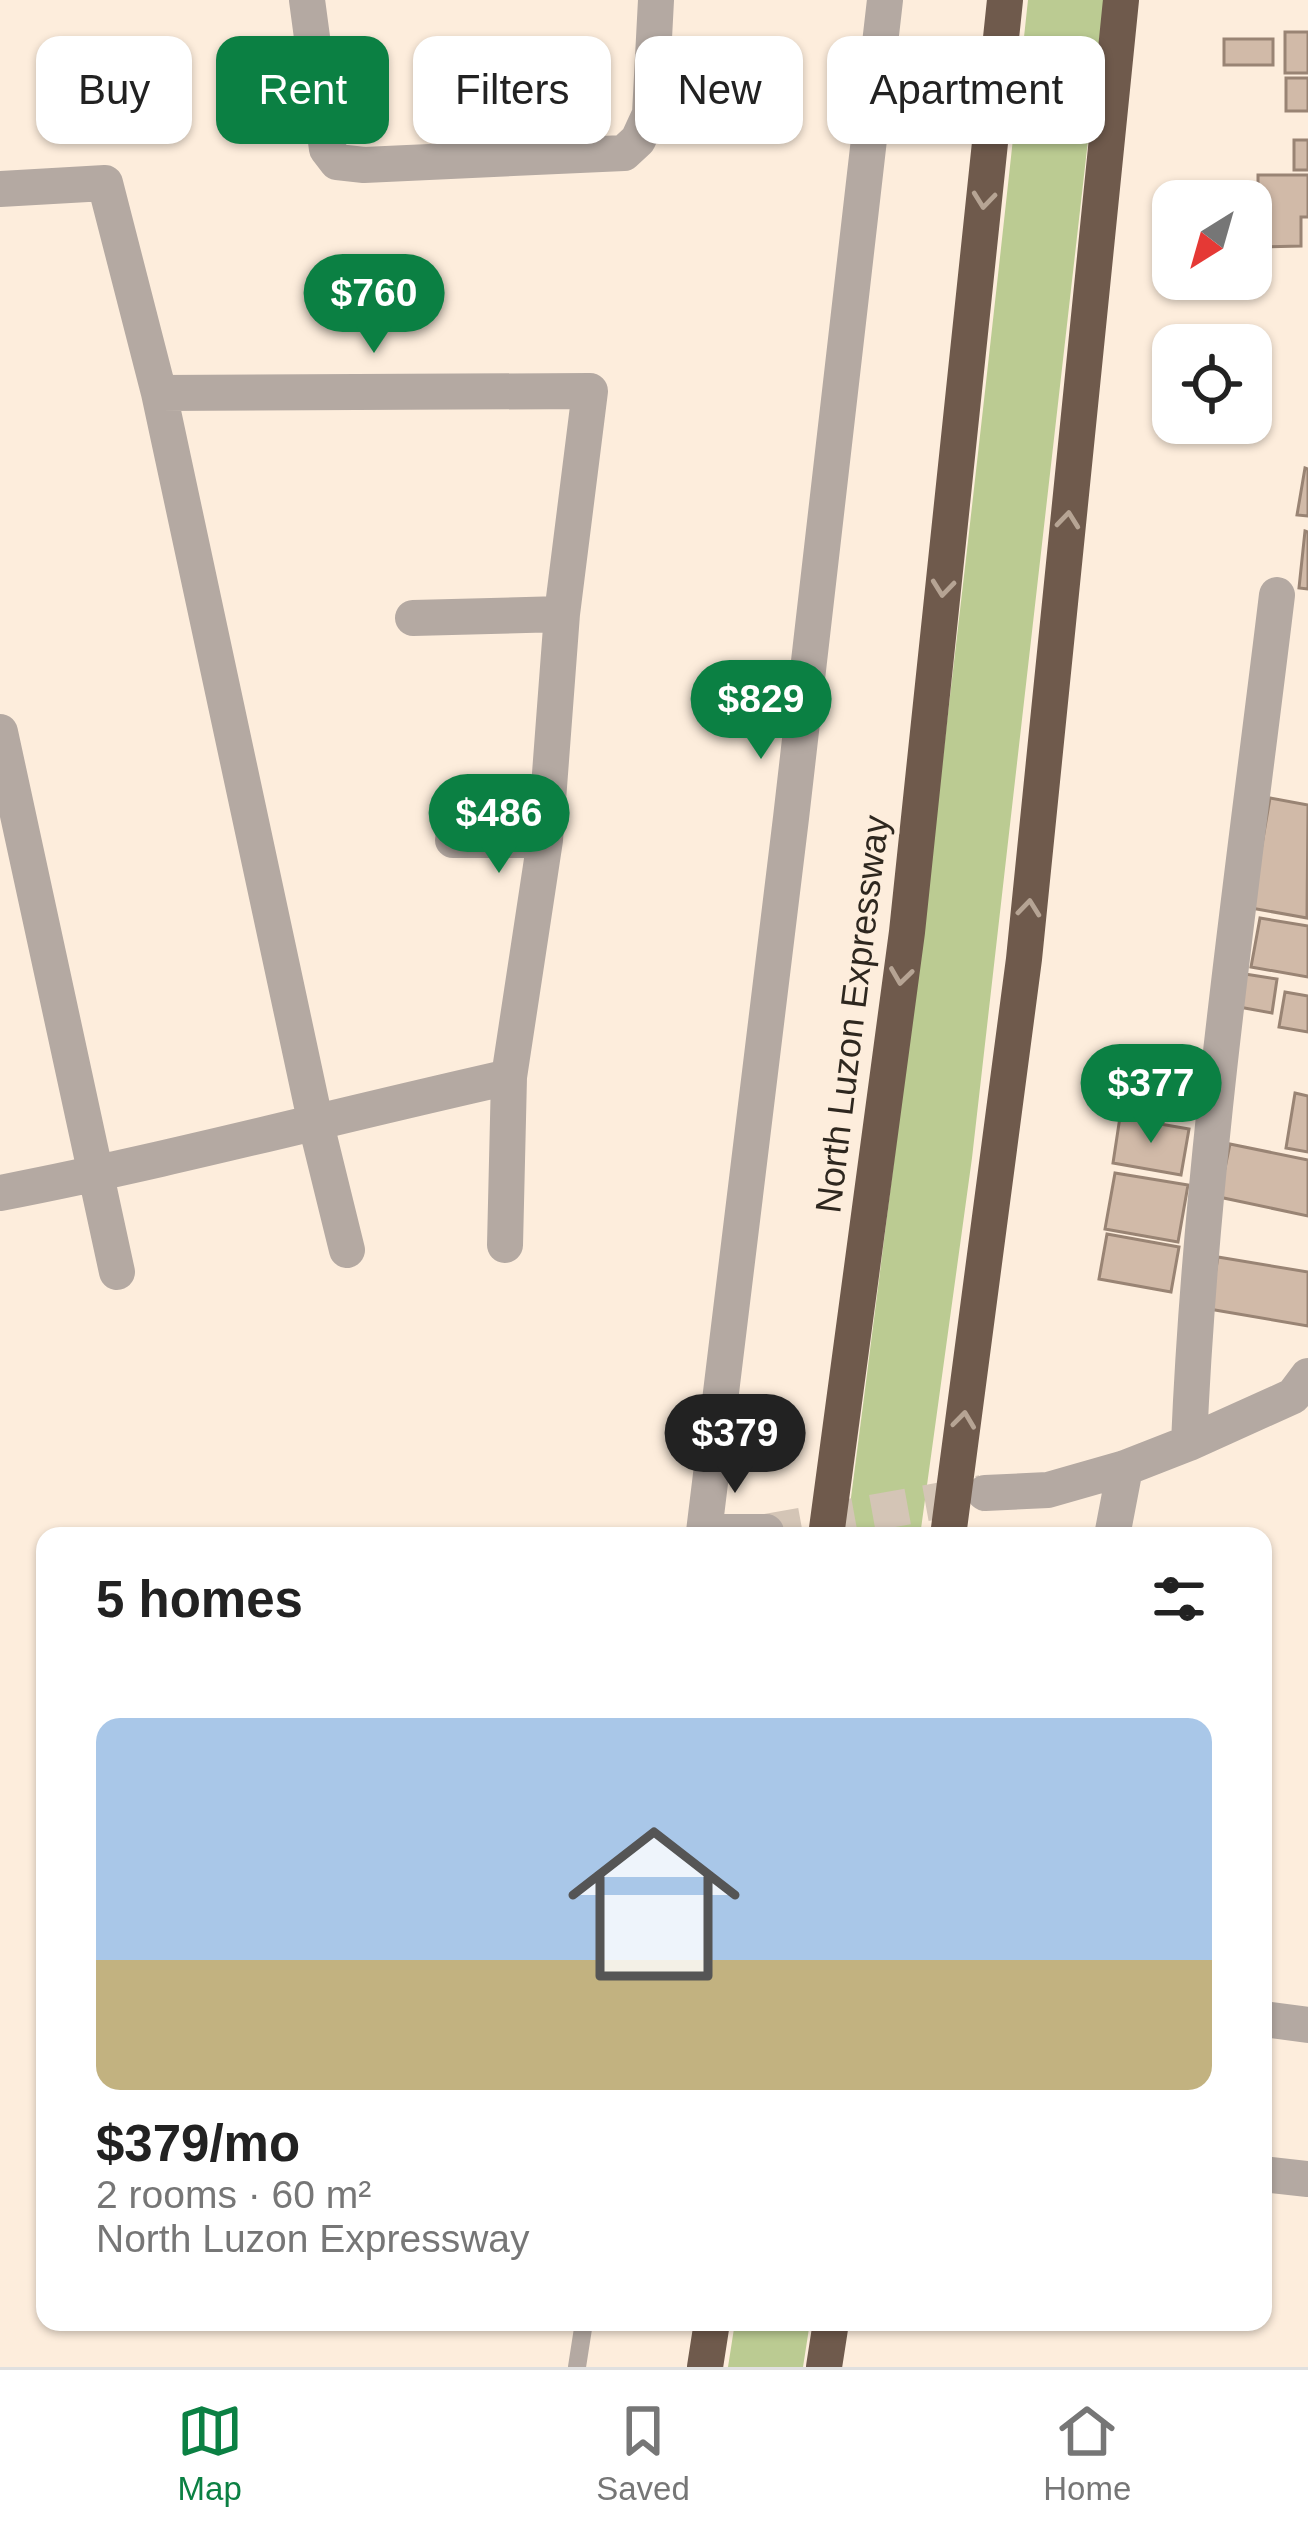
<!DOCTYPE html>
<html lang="en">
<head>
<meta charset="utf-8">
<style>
	:root { --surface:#fff; --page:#f2f2f2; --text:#222; --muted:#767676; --line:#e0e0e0; --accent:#0b8043 }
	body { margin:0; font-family:Arial,sans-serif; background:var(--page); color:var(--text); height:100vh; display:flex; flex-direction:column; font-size:45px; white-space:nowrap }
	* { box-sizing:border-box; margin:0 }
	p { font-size:39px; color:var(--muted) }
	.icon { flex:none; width:66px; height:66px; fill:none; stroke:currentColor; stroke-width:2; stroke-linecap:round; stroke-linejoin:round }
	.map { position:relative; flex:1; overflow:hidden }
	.sheet { position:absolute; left:36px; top:1527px; width:1236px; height:804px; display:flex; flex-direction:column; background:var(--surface); border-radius:24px; box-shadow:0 3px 9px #0004 }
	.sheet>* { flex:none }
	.hud { position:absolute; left:36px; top:36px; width:1236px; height:108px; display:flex; gap:24px }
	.needle { width:78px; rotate:217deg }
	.buttons { position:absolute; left:1152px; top:180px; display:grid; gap:24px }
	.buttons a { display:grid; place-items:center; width:120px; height:120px; border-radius:24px; background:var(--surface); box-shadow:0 3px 9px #0004; font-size:60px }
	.price { position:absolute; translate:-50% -102px; padding:0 27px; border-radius:42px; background:var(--accent); color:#fff; font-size:39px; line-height:78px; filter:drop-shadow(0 3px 6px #0008) }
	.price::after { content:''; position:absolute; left:50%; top:72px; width:36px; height:27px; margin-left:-18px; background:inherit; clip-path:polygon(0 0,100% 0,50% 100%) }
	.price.current { background:#222; color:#fff }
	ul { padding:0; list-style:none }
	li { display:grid; align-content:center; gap:24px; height:636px; padding:0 60px }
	li span { display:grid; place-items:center; height:372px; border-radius:24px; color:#555 }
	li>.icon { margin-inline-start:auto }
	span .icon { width:216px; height:216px; fill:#fffc; stroke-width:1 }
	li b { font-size:51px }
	h2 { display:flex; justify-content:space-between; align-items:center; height:144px; padding:0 60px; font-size:51px }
	.tag { padding:0 42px; border-radius:24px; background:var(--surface); box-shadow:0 3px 9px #0004; font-size:42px; line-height:108px }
	.tag.current { background:var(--accent); color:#fff }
	.tab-bar { display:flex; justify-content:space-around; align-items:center; height:168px; border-top:3px solid var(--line); background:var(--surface); font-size:33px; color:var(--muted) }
	.tab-bar a { display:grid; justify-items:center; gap:6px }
	.tab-bar .current { color:var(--accent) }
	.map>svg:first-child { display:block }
	.green { fill:#bbcb92 }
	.building { fill:#d1baa8; stroke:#998474; stroke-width:3 }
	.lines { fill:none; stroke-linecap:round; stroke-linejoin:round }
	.minor-tunnel { stroke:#d4c5b6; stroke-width:36; stroke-dasharray:36 18; stroke-linecap:butt }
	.service { stroke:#b4a9a2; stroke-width:18 }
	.minor { stroke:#b4a9a2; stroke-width:36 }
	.motorway { stroke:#6f5a4c; stroke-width:36 }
	.oneway { stroke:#b6a494 }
	.labels { text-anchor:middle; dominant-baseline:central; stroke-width:10; stroke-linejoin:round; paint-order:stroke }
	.street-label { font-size:36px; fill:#2e271f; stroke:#fdeddc }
</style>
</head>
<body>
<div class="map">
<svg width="1308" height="2367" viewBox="0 0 1308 2367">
	<rect width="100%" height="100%" fill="#fdeddc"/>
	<path class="green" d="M1028 0H1104L972 1158 920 1536H846C913 1025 973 513 1028 0Z
		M735 2322H810L803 2367H728Z"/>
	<path class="building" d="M1285 32H1308V73H1285Z
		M1224 39H1273V65H1224Z
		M1286 78H1308V111H1286Z
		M1294 140H1308V170H1294Z
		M1258 175H1308V217H1301V246L1258 247Z
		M1305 468 1308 469V516L1297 515Z
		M1305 531 1308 532V589L1299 588Z
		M1270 798 1308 805 1307 918 1251 908Z
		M1260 918 1308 926V977L1251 967Z
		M1245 974 1277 979 1272 1013 1239 1007Z
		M1285 992 1308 996V1032L1279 1027Z
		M1295 1093 1308 1096V1152L1286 1148Z
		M1120 1117 1189 1129 1181 1175 1113 1163Z
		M1230 1144 1308 1160V1216L1219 1197Z
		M1115 1173 1188 1185 1178 1242 1105 1229Z
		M1107 1234 1179 1247 1171 1292 1099 1279Z
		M1218 1257 1308 1272V1326L1209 1309Z"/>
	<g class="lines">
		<path class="minor-tunnel" d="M766 1532 982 1493"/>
		<path class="service" d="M577 2367 584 2322"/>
		<path class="minor" d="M307 0 327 149 337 162 364 165 624 153 638 140 650 114 656 0
			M0 189 105 183 159 393 315 1120 347 1250
			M159 393 590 391 562 614 545 840 509 1077 505 1245
			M413 618 562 614
			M0 732 117 1272
			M453 840H545
			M0 1193C171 1160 339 1115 509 1077
			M1189 1443C1201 1159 1243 877 1277 595
			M985 1493 1048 1490 1125 1468 1189 1443 1293 1396 1308 1376
			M766 1532H704L791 818 885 0
			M1112 1536 1125 1468
			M1263 2019 1308 2025
			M1263 2174 1308 2179"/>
		<path class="motorway" d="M826 1536 907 932 1005 0
			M948 1536 1024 959 1121 0
			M705 2367 712 2322
			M824 2367 831 2322"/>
	</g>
	<defs><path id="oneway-chevron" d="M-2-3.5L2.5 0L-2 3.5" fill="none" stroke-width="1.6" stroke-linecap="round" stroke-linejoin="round" transform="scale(3)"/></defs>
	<g class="oneway">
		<use href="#oneway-chevron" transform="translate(984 200) rotate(96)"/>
		<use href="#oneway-chevron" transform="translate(1068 520) rotate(-84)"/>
		<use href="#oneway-chevron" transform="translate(943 588) rotate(96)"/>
		<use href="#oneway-chevron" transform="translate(1029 908) rotate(-84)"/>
		<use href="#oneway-chevron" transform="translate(901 976) rotate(98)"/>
		<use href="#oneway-chevron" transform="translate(964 1420) rotate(-83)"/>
	</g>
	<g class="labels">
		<g class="street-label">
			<text transform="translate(852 1014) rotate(-83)">North Luzon Expressway</text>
		</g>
	</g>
</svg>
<div class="buttons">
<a><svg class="needle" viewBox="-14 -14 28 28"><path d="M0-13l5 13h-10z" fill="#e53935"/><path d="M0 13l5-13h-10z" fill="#767676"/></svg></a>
<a><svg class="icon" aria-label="locate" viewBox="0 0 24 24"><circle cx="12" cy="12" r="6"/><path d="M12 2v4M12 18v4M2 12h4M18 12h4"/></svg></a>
</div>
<b class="price" style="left:374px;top:356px">$760</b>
<b class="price" style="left:761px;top:762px">$829</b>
<b class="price" style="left:499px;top:876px">$486</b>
<b class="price" style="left:1151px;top:1146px">$377</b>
<b class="price current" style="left:735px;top:1496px">$379</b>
<div class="hud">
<a class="tag">Buy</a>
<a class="tag current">Rent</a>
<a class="tag">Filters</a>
<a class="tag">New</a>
<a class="tag">Apartment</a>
</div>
<section class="sheet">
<h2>5 homes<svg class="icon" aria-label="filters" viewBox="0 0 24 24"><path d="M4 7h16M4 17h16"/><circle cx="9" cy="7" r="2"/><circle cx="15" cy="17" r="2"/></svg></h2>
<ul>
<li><span style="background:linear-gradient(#a9c7e8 65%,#c2b280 0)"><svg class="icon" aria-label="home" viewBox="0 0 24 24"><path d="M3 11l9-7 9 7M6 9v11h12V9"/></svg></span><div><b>$379/mo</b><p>2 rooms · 60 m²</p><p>North Luzon Expressway</p></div></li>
</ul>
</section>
</div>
<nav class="tab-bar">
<a class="current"><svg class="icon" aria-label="map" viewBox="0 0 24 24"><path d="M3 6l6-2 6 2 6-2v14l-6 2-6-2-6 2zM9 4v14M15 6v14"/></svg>Map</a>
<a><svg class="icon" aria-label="saved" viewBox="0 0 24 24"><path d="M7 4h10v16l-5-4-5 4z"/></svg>Saved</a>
<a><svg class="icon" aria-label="home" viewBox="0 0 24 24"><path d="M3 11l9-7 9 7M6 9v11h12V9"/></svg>Home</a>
</nav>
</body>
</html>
